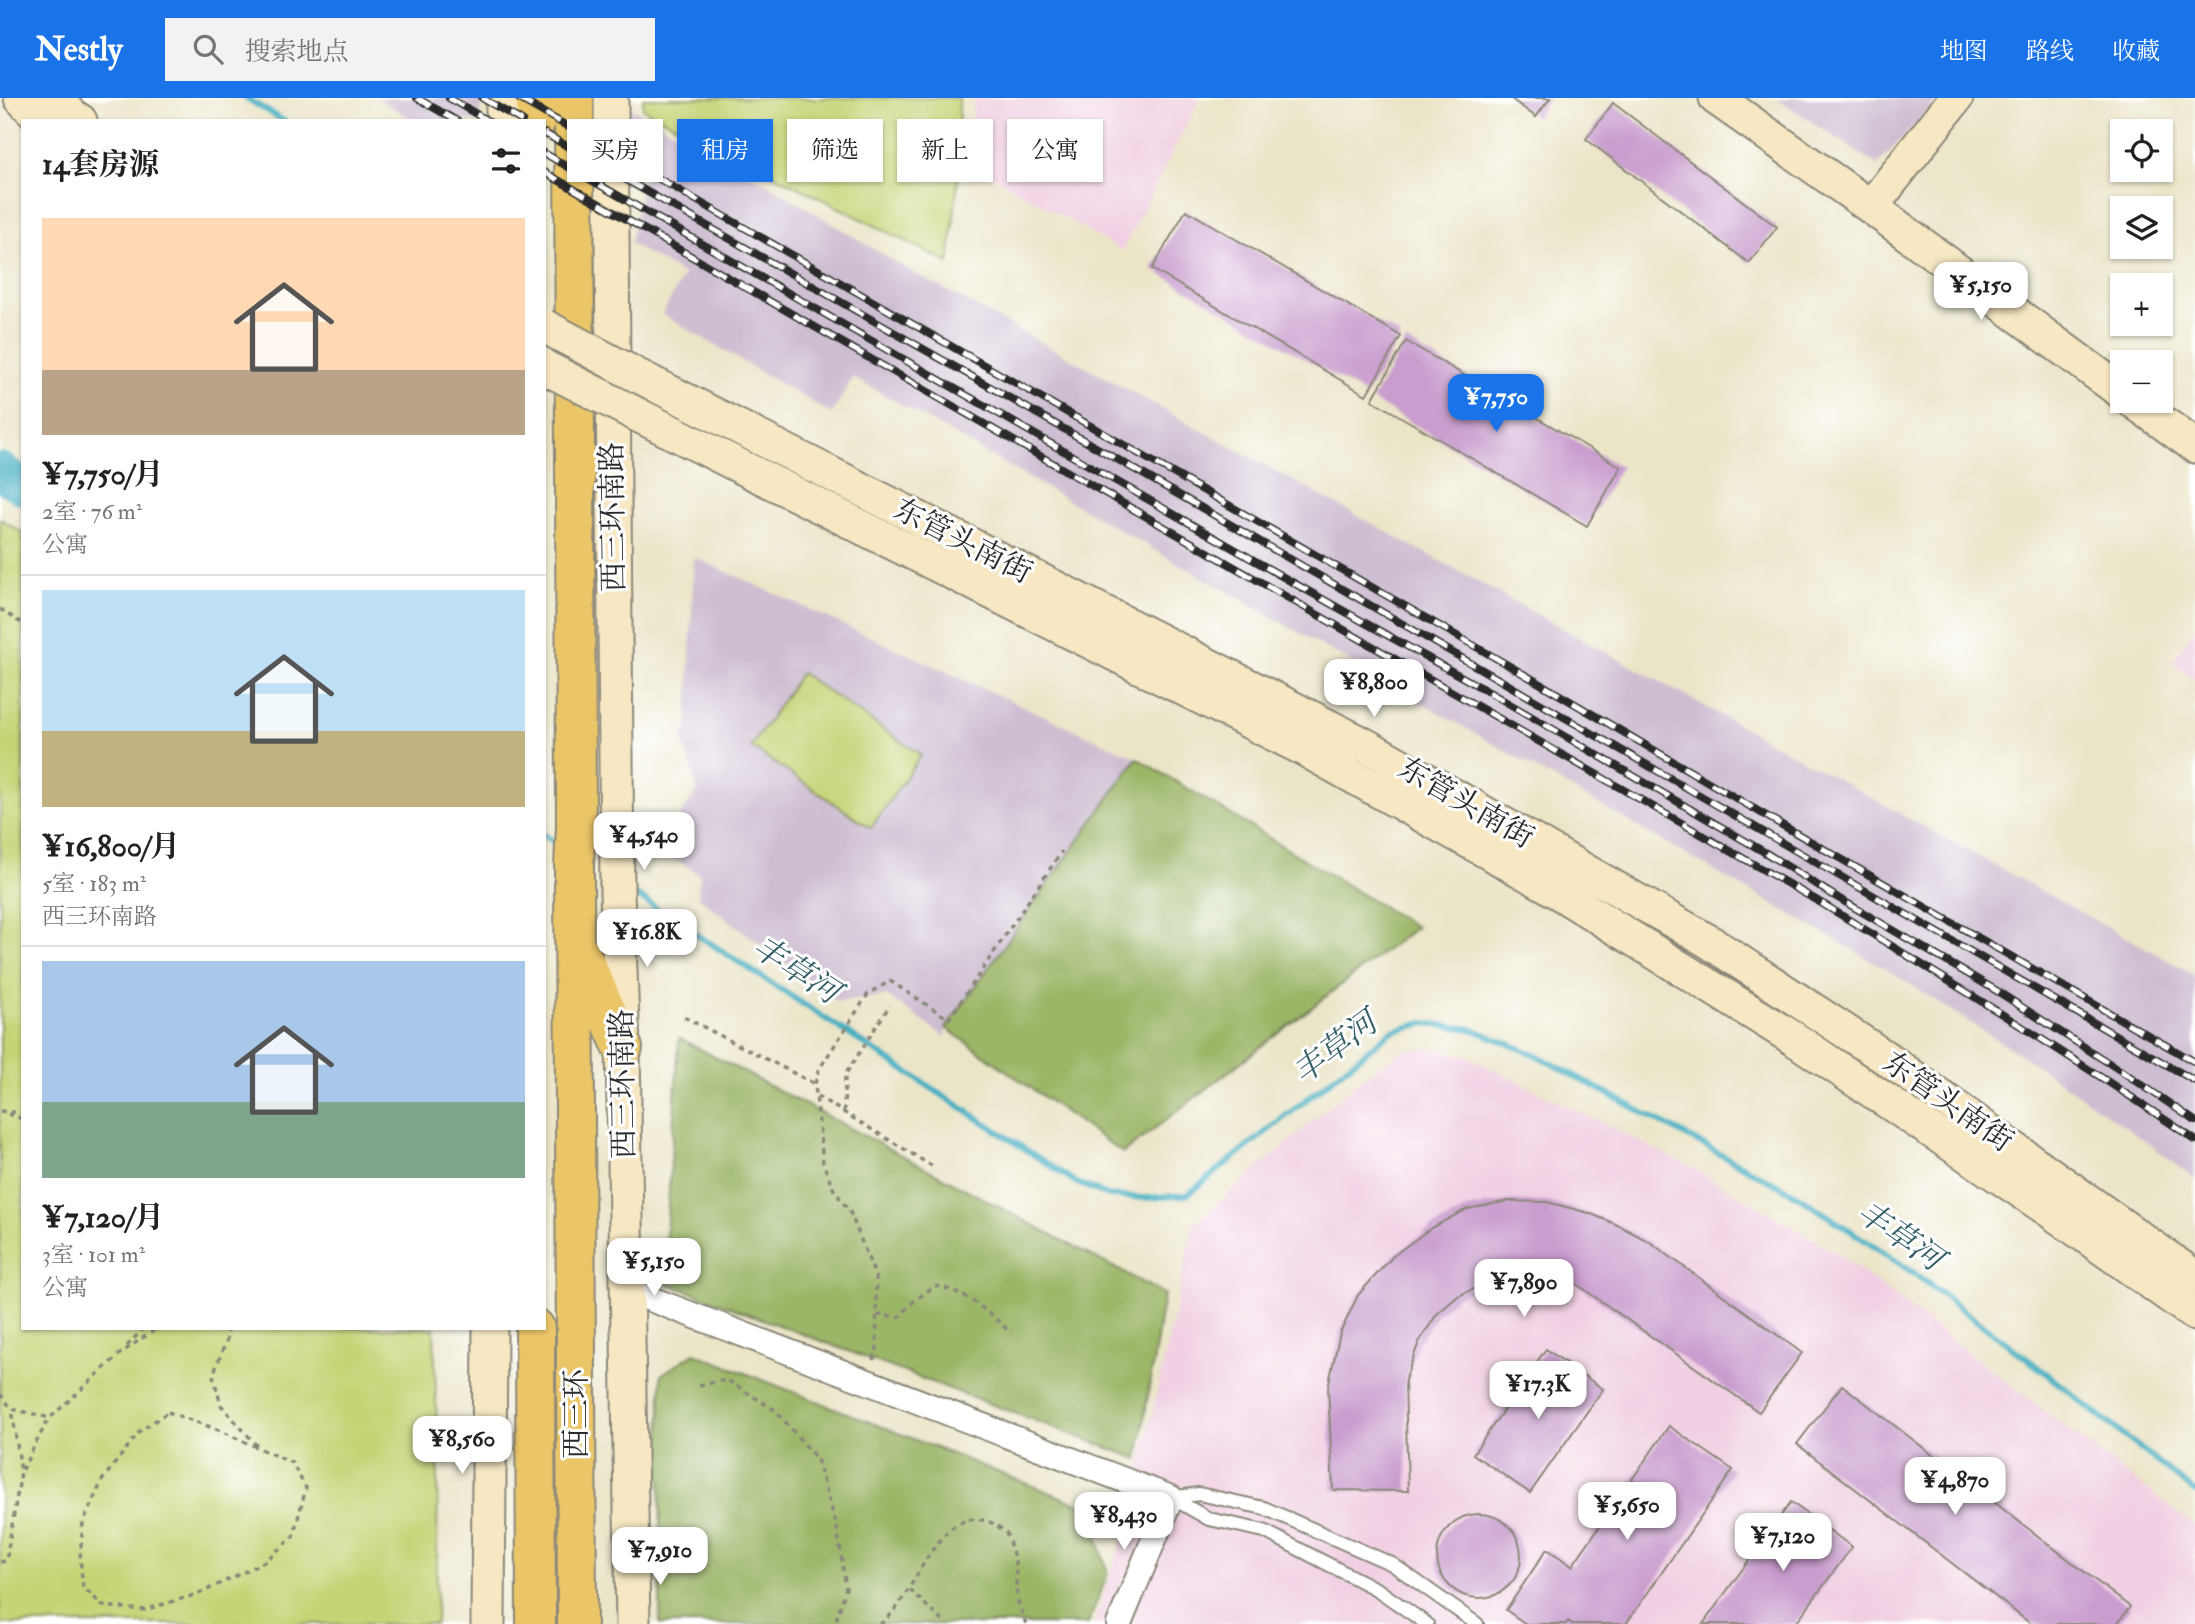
<!DOCTYPE html>
<html lang="zh">
<head>
<meta charset="utf-8">
<style>
	:root { --surface:#fff; --page:#f2f2f2; --text:#222; --muted:#767676; --line:#e0e0e0; --accent:#1a73e8 }
	body { margin:0; font-family:"IM FELL Double Pica","Noto Serif SC",serif; background:var(--page); color:var(--text); height:100vh; display:flex; flex-direction:column; font-size:26px; white-space:nowrap }
	* { box-sizing:border-box; margin:0 }
	p { font-size:23px; color:var(--muted) }
	.icon { flex:none; width:38px; height:38px; fill:none; stroke:currentColor; stroke-width:2; stroke-linecap:round; stroke-linejoin:round }
	.map { position:relative; flex:1; overflow:hidden }
	.sheet { position:absolute; left:21px; top:21px; width:525px; height:1211px; display:flex; flex-direction:column; background:var(--surface); border-radius:0px; box-shadow:0 2px 5px #0004 }
	.sheet>* { flex:none }
	.top-card { position:absolute; left:567px; top:21px; width:665px; height:63px; display:flex; gap:14px }
	.tools { position:absolute; left:2110px; top:21px; display:grid; gap:14px }
	.tools a { display:grid; place-items:center; width:63px; height:63px; border-radius:0px; background:var(--surface); box-shadow:0 2px 5px #0004; font-size:35px }
	.price { position:absolute; translate:-50% -60px; padding:0 16px; border-radius:14px; background:#fff; color:#222; font-size:23px; line-height:46px; filter:drop-shadow(0 2px 4px #0008) }
	.price::after { content:''; position:absolute; left:50%; top:42px; width:21px; height:16px; margin-left:-10px; background:inherit; clip-path:polygon(0 0,100% 0,50% 100%) }
	.price.current { background:var(--accent); color:#fff }
	ul { padding:0; list-style:none }
	li { display:grid; align-content:center; gap:14px; height:371px; padding:0 21px }
	li+li { border-top:2px solid var(--line) }
	li span { display:grid; place-items:center; height:217px; border-radius:0px; color:#555 }
	li>.icon { margin-inline-start:auto }
	span .icon { width:126px; height:126px; fill:#fffc; stroke-width:1 }
	li b { font-size:30px }
	h2 { display:flex; justify-content:space-between; align-items:center; height:84px; padding:0 21px; font-size:30px }
	.tag { padding:0 24px; border-radius:0px; background:var(--surface); box-shadow:0 2px 5px #0004; font-size:24px; line-height:63px }
	.tag.current { background:var(--accent); color:#fff }
	header { display:flex; align-items:center; gap:42px; box-sizing:border-box; height:98px; padding:0 35px; background:var(--accent); color:#fff }
	header strong { font-size:33px }
	nav { display:flex; gap:38px; margin-inline-start:auto; font-size:24px }
	.search { width:490px; height:63px; background:var(--page); display:flex; align-items:center; gap:18px; box-sizing:border-box; padding:0 24px; border-radius:0px; color:var(--muted); font-size:26px }
	.map>svg:first-child { display:block }
	.built { fill:#f1d0e3 }
	.industrial { fill:#cebed1 }
	.green { fill:#c5d476; stroke:#788050; stroke-width:2 }
	.forest { fill:#9cb667; stroke:#647049; stroke-width:2 }
	.lines { fill:none; stroke-linecap:round; stroke-linejoin:round }
	.stream { stroke:#43aec1; stroke-width:6 }
	.river { stroke:#43aec1; stroke-width:38 }
	.building { fill:#c99dce }
	.lane-casing { stroke:#8b887a; stroke-width:16 }
	.street-casing { stroke:#8b887a; stroke-width:28 }
	.secondary-casing { stroke:#8b887a; stroke-width:37 }
	.highway-casing { stroke:#8b887a; stroke-width:42 }
	.path { stroke:#8b887a; stroke-width:3.5; stroke-dasharray:5 5; stroke-linecap:butt }
	.lane { stroke:#fff; stroke-width:12 }
	.street { stroke:#fff; stroke-width:24 }
	.secondary { stroke:#f7e8c3; stroke-width:33 }
	.highway { stroke:#ebc669; stroke-width:38 }
	.rail-casing { stroke:#2b2b2b; stroke-width:8 }
	.rail { stroke:#fff; stroke-width:5; stroke-dasharray:16; stroke-linecap:butt }
	.secondary-bridge-casing { stroke:#8b887a; stroke-width:37; stroke-linecap:butt }
	.secondary-bridge { stroke:#f7e8c3; stroke-width:33 }
	.labels { text-anchor:middle; dominant-baseline:central; stroke-width:6; stroke-linejoin:round; paint-order:stroke }
	.street-label { font-size:30px; fill:#2b2b2b; stroke:#fff }
	.water-label { font-size:32px; font-style:italic; fill:#355f67; stroke:#fff }
</style>
</head>
<body>
<header>
<strong>Nestly</strong>
<div class="search"><svg class="icon" aria-label="search" viewBox="0 0 24 24"><circle cx="10" cy="10" r="6"/><path d="M15 15l6 6"/></svg>搜索地点</div>
<nav><a>地图</a><a>路线</a><a>收藏</a></nav>
</header>
<div class="map">
<svg width="2195" height="1526" viewBox="0 0 2195 1526">
	<rect width="100%" height="100%" fill="#fff"/>
	<filter id="ink" filterUnits="userSpaceOnUse"><feTurbulence type="fractalNoise" baseFrequency=".0143" numOctaves="2"/><feDisplacementMap in="SourceGraphic" scale="14" xChannelSelector="R" yChannelSelector="G"/><feConvolveMatrix kernelMatrix="1 2 1 2 8 2 1 2 1" color-interpolation-filters="sRGB"/></filter>
	<filter id="wash" filterUnits="userSpaceOnUse"><feTurbulence type="fractalNoise" baseFrequency=".00686" numOctaves="4" result="noise"/><feDisplacementMap in="SourceGraphic" scale="28" xChannelSelector="R" yChannelSelector="G"/><feGaussianBlur stdDeviation="1.57" result="paint"/><feColorMatrix in="noise" values="0 0 0 0 0 0 0 0 0 0 0 0 0 0 0 0 0 1.4 0 .05"/><feComposite in="paint" operator="in"/></filter>
	<g filter="url(#wash)">
		<rect width="100%" height="100%" fill="#ebe5c8"/>
		<path class="built" d="M973 0H1200L1122 153 973 67Z
			M2195 530V582L2172 564Z
			M1438 951 1468 959 1695 1071 1843 1159 2195 1428V1526H1094L1128 1425 1194 1126 1366 977 1404 952Z"/>
		<path class="industrial" d="M376 0H482L479 23H416Z
			M1776 0H1939L1877 67Z
			M630 9 776 91 900 167 2195 877V1081L2150 1046 2027 961 1886 871 853 279 832 316 662 216 684 177 630 145 652 39 628 24Z
			M694 459 1137 660 946 930 945 939 887 898 837 904 698 799 700 777 657 749 698 692 682 639 687 631Z"/>
		<path class="green" d="M643 0H959L958 81 949 165 643 11Z
			M0 421 23 435V1230H434L438 1374 436 1526H0Z
			M801 575 921 657 871 730 751 649Z"/>
		<path class="forest" d="M1137 660 1416 829 1123 1055 946 930Z
			M679 940 1164 1196 1138 1361 663 1184Z
			M694 1255 1089 1410 1108 1476 1088 1526H660L661 1277Z"/>
		<g class="lines">
			<path class="stream" d="M246 0 284 23
				M544 737 562 749
				M627 791 1077 1085 1110 1098 1146 1100 1187 1097 1392 933 1424 925 1472 931 1536 957 1798 1098 1911 1173 2034 1266 2195 1394"/>
			<path class="river" d="M0 373 23 388"/>
		</g>
		<g id="blocks">
			<path class="building" d="M1510 0H1550L1536 19Z
				M1613 5 1777 129 1749 165 1586 41Z
				M1186 112 1401 238 1366 297 1152 171Z
				M1406 243 1621 369 1587 428 1372 302Z
				M1508 1103 1547 1104 1589 1115 1620 1128 1650 1144 1802 1255 1759 1314 1572 1183 1542 1175 1515 1174 1486 1185 1458 1198 1437 1216 1419 1244 1405 1282 1408 1393 1333 1392 1328 1289 1340 1235 1358 1197 1394 1157 1431 1130 1467 1111Z
				M1546 1251 1603 1291 1530 1395 1473 1356Z
				M1842 1287 2130 1509 2117 1526H2031L1797 1346Z
				M1669 1328 1733 1372 1626 1526H1572L1568 1523 1566 1526H1526L1506 1512 1547 1451 1572 1468Z
				M1791 1404 1852 1449 1795 1526H1703Z
				M1437 1458a42 42 0 1 1 84 0a42 42 0 1 1-84 0Z"/>
		</g>
	</g>
	<g filter="url(#ink)">
		<use href="#blocks" fill-opacity="0" stroke="#8b887a" stroke-width="2"/>
		<g class="lines">
			<g class="lane-casing">
				<path id="lane" d="M1171 1400 1199 1396 1264 1410 1392 1466 1477 1526
					M1172 1400 1209 1421 1264 1433 1378 1492 1427 1526"/>
			</g>
			<g class="street-casing">
				<path id="street" d="M627 1192 1171 1400 1119 1526"/>
			</g>
			<g class="secondary-casing">
				<path id="secondary" d="M21 0 43 23
					M55 0 71 17 80 23
					M611 0 617 794 623 950 633 1526
					M1716 0 1871 109 2123 295
					M503 23V0
					M1871 109 1956 0
					M638 278 1365 647 1708 843 1889 962 2195 1179
					M2133 303 2195 348
					M638 317 1306 652 1545 786 1793 940 2049 1112 2195 1216
					M488 1526 490 1230"/>
			</g>
			<g class="highway-casing">
				<path id="highway" d="M536 0V23
					M574 0 576 728 574 768 577 1526
					M580 854 623 950
					M535 1230 536 1526"/>
			</g>
			<path class="path" d="M0 511 23 526
				M684 919 815 986
				M817 998 932 1068
				M0 1013 23 1015
				M844 1014 845 977 890 907
				M8 1016 23 1021
				M877 1217 899 1219 915 1202 935 1188C966 1193 988 1214 1011 1235
				M227 1230 228 1238 213 1277 221 1307 259 1350
				M127 1248 144 1230
				M873 1262 877 1253 876 1180 850 1114 834 1092 823 1065 815 986 818 973 868 896 890 883 949 921 1062 753
				M699 1287 727 1282 775 1312 817 1361 837 1429 846 1490 835 1526
				M0 1296 12 1311 50 1320 121 1255 157 1230
				M168 1314 216 1331 292 1365 306 1390 293 1439 264 1464 201 1495 144 1512 103 1508 83 1489 80 1460 83 1424 103 1381 140 1333Z
				M22 1372 49 1320
				M0 1464 6 1463 21 1374 12 1311
				M910 1492 946 1526
				M880 1526C916 1503 934 1407 987 1423 994 1425 1000 1430 1006 1434L1015 1462 1017 1501 1026 1526"/>
			<use href="#lane" class="lane"/>
			<use href="#street" class="street"/>
			<use href="#secondary" class="secondary"/>
			<use href="#highway" class="highway"/>
			<g class="rail-casing">
				<path id="rail" d="M417 0 457 23
					M449 0 488 23
					M482 0 522 23
					M518 0 1541 586 1775 723 2195 964
					M544 35 1122 364 2195 983
					M544 55 1292 484 1489 594 1766 755 1828 794 1997 893 2129 978 2195 1023
					M544 74 1823 806C1949 883 2074 959 2195 1042"/>
			</g>
			<use href="#rail" class="rail"/>
			<g class="secondary-bridge-casing">
				<path id="secondary-bridge" d="M544 228 638 278
					M544 269 638 317"/>
			</g>
			<use href="#secondary-bridge" class="secondary-bridge"/>
		</g>
	</g>
	<g class="labels">
		<g class="street-label">
			<text transform="translate(613 419) rotate(-91)">西三环南路</text>
			<text transform="translate(963 443) rotate(27)">东管头南街</text>
			<text transform="translate(1466 705) rotate(30)">东管头南街</text>
			<text transform="translate(623 986) rotate(-91)">西三环南路</text>
			<text transform="translate(1948 1004) rotate(35)">东管头南街</text>
			<text transform="translate(576 1316) rotate(-90)">西三环</text>
		</g>
		<g class="water-label">
			<text transform="translate(796 872) rotate(33)">丰草河</text>
			<text transform="translate(1335 950) rotate(-37)">丰草河</text>
			<text transform="translate(1900 1138) rotate(35)">丰草河</text>
		</g>
	</g>
</svg>
<div class="tools">
<a><svg class="icon" aria-label="locate" viewBox="0 0 24 24"><circle cx="12" cy="12" r="6"/><path d="M12 2v4M12 18v4M2 12h4M18 12h4"/></svg></a>
<a><svg class="icon" aria-label="layers" viewBox="0 0 24 24"><path d="M12 4l9 5-9 5-9-5zM3 14l9 5 9-5"/></svg></a>
<a>+</a>
<a>−</a>
</div>
<b class="price" style="left:1981px;top:224px">¥5,150</b>
<b class="price current" style="left:1496px;top:336px">¥7,750</b>
<b class="price" style="left:1374px;top:621px">¥8,800</b>
<b class="price" style="left:644px;top:774px">¥4,540</b>
<b class="price" style="left:647px;top:871px">¥16.8K</b>
<b class="price" style="left:654px;top:1200px">¥5,150</b>
<b class="price" style="left:1524px;top:1221px">¥7,890</b>
<b class="price" style="left:1538px;top:1323px">¥17.3K</b>
<b class="price" style="left:462px;top:1378px">¥8,560</b>
<b class="price" style="left:1955px;top:1419px">¥4,870</b>
<b class="price" style="left:1627px;top:1444px">¥5,650</b>
<b class="price" style="left:1124px;top:1454px">¥8,430</b>
<b class="price" style="left:1783px;top:1475px">¥7,120</b>
<b class="price" style="left:660px;top:1489px">¥7,910</b>
<div class="top-card">
<a class="tag">买房</a>
<a class="tag current">租房</a>
<a class="tag">筛选</a>
<a class="tag">新上</a>
<a class="tag">公寓</a>
</div>
<section class="sheet">
<h2>14套房源<svg class="icon" aria-label="filters" viewBox="0 0 24 24"><path d="M4 7h16M4 17h16"/><circle cx="9" cy="7" r="2"/><circle cx="15" cy="17" r="2"/></svg></h2>
<ul>
<li><span style="background:linear-gradient(#ffd9b3 70%,#b9a48a 0)"><svg class="icon" aria-label="home" viewBox="0 0 24 24"><path d="M3 11l9-7 9 7M6 9v11h12V9"/></svg></span><div><b>¥7,750/月</b><p>2室 · 76 m²</p><p>公寓</p></div></li>
<li><span style="background:linear-gradient(#bfe0f5 65%,#c2b280 0)"><svg class="icon" aria-label="home" viewBox="0 0 24 24"><path d="M3 11l9-7 9 7M6 9v11h12V9"/></svg></span><div><b>¥16,800/月</b><p>5室 · 183 m²</p><p>西三环南路</p></div></li>
<li><span style="background:linear-gradient(#a9c7e8 65%,#7fa58c 0)"><svg class="icon" aria-label="home" viewBox="0 0 24 24"><path d="M3 11l9-7 9 7M6 9v11h12V9"/></svg></span><div><b>¥7,120/月</b><p>3室 · 101 m²</p><p>公寓</p></div></li>
</ul>
</section>
</div>
</body>
</html>
